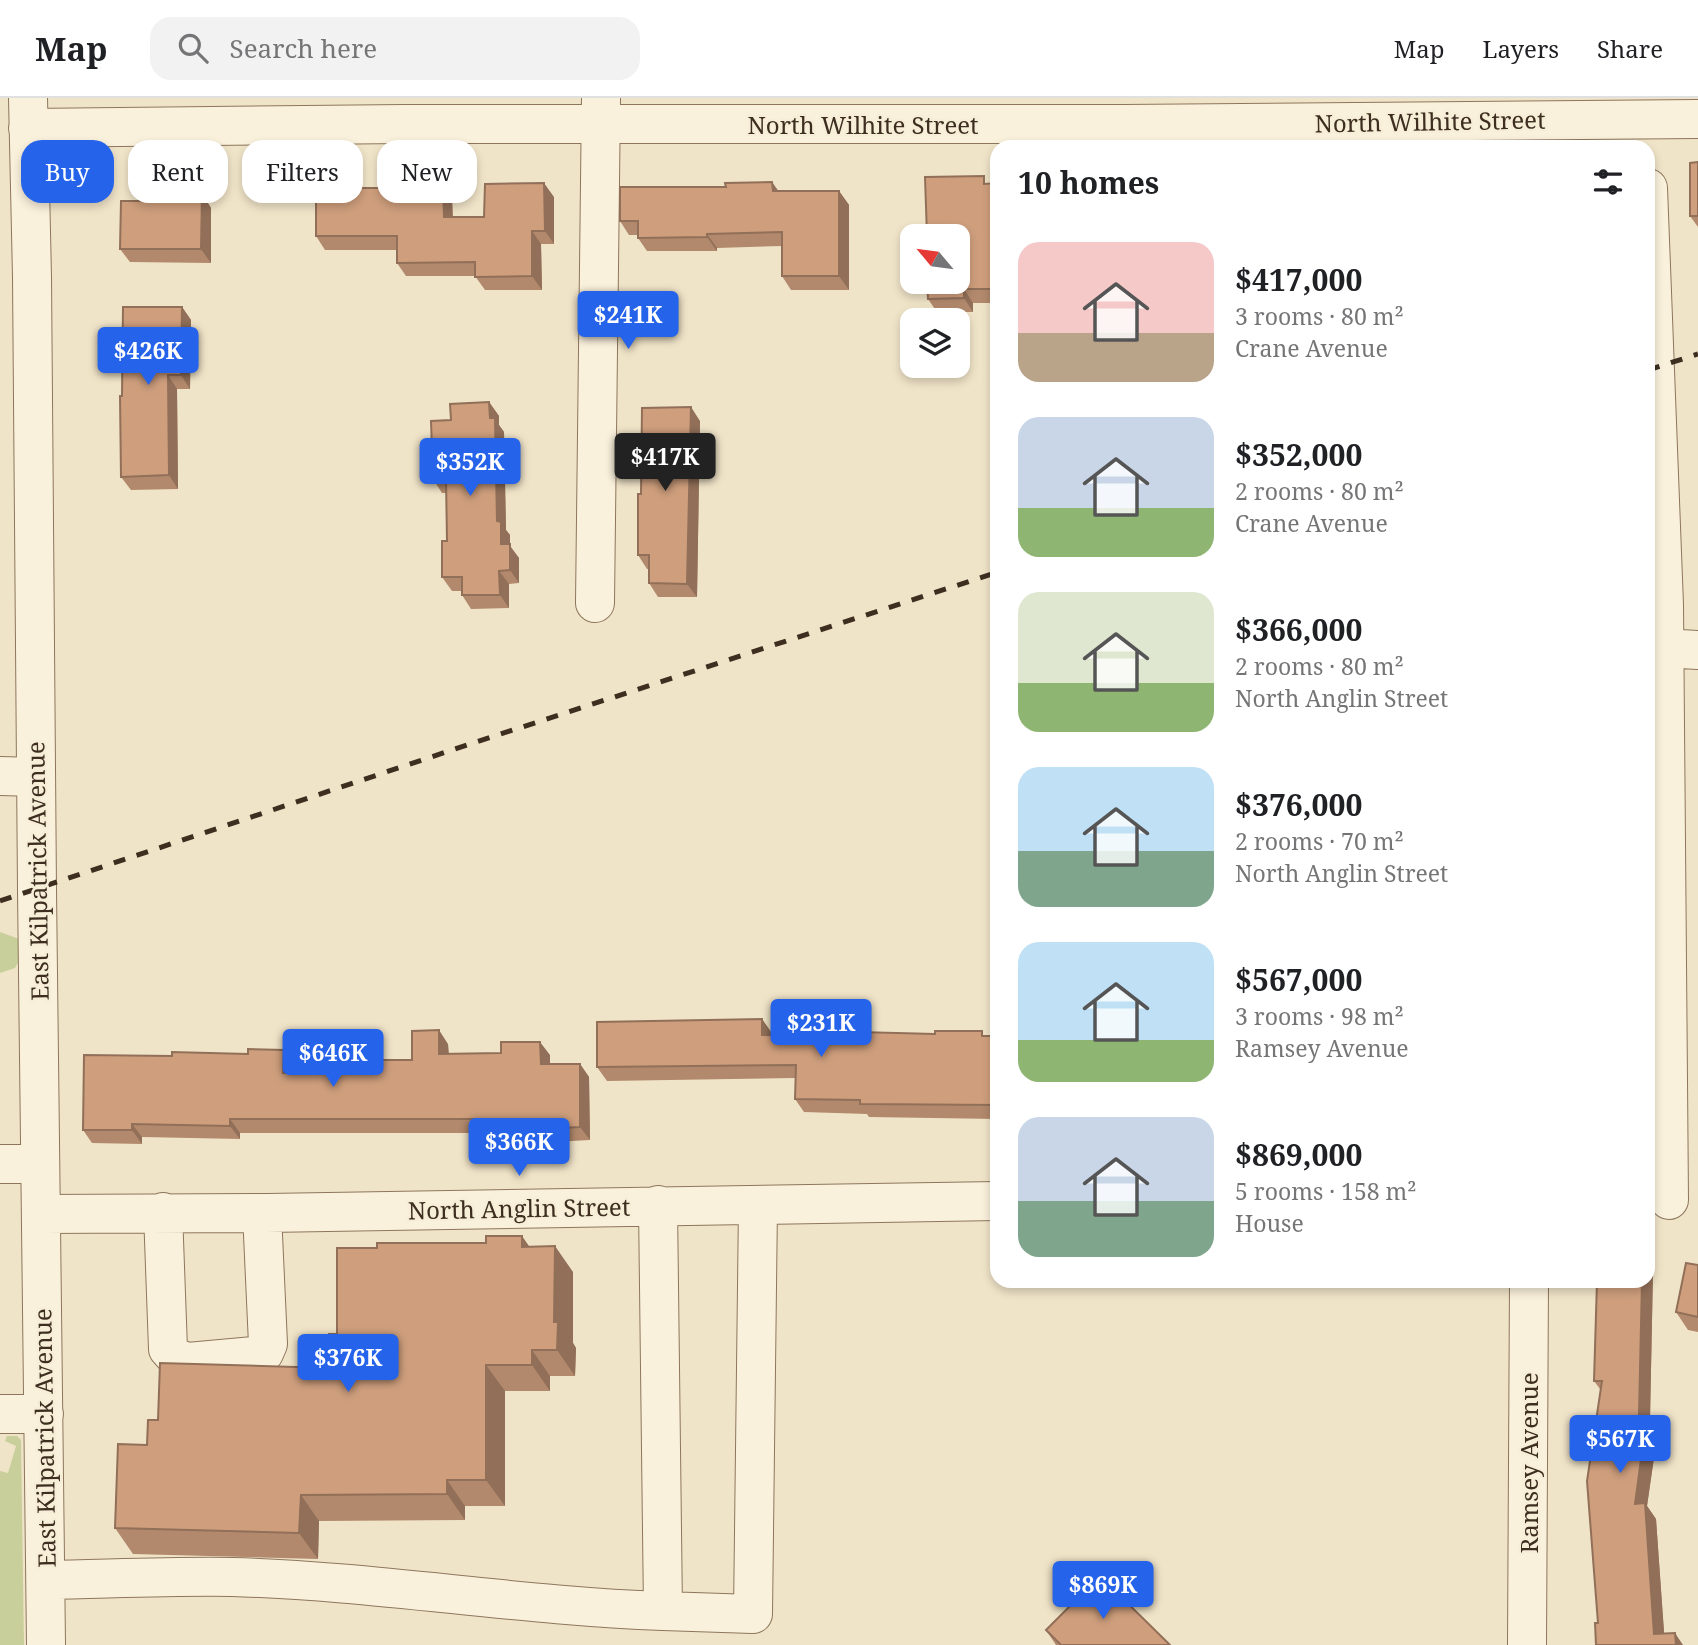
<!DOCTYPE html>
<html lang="en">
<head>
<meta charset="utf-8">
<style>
	:root { --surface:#fff; --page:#f2f2f2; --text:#202124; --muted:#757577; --line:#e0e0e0; --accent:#2563eb }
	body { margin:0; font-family:"Noto Serif",serif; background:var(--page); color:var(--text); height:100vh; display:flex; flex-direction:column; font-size:26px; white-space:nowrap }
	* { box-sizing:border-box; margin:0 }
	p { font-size:23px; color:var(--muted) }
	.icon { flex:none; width:38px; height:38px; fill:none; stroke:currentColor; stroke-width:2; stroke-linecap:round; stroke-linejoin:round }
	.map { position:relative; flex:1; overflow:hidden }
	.panel { position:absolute; left:990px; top:42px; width:665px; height:1148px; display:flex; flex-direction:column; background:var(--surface); border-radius:21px; box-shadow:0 4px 10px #0003 }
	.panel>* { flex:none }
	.banner { position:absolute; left:21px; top:42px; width:665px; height:63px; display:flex; gap:14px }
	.needle { width:46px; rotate:299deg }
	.fabs { position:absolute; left:900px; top:126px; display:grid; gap:14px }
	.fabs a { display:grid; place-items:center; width:70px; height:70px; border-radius:14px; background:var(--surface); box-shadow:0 4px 10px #0003; font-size:35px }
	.price { position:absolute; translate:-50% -60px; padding:0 16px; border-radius:7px; background:var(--accent); color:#fff; font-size:23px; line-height:46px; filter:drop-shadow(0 2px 4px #0008) }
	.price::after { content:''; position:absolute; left:50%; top:42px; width:21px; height:16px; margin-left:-10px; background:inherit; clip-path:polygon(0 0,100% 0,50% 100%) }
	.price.selected { background:#222; color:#fff }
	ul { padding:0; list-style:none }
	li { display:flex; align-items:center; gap:21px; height:175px; padding:0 28px }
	li span { display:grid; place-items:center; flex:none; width:196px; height:140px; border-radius:21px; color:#555 }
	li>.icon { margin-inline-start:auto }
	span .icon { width:84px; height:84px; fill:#fffc; stroke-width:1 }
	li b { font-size:30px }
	h2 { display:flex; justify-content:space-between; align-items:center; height:84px; padding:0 28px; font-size:30px }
	.chip { padding:0 24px; border-radius:21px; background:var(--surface); box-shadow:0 4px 10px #0003; font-size:24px; line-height:63px }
	.chip.selected { background:var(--accent); color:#fff }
	header { display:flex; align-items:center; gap:42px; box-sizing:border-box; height:98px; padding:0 35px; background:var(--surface); border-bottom:2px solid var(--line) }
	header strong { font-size:33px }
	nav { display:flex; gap:38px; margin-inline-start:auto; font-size:24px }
	.search { width:490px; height:63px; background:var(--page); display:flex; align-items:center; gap:18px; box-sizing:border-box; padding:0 24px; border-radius:21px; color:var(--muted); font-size:26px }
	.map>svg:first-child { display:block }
	.green { fill:#c9cf9b }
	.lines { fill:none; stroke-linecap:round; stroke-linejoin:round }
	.minor-casing { stroke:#8d765c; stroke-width:40 }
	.minor { stroke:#faf1dc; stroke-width:38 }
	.rail { stroke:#3d2e20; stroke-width:5; stroke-dasharray:12 12; stroke-linecap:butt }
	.wall { fill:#b2896c }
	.shaded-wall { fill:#916f58 }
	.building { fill:#cf9f7d; stroke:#916f58; stroke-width:2 }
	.labels { text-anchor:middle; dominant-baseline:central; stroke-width:5; stroke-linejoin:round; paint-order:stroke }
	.street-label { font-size:24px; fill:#3d2e20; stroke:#f7eed8 }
</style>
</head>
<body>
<header>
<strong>Map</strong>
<div class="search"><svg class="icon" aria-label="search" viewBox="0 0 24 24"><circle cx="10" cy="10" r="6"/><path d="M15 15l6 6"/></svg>Search here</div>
<nav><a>Map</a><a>Layers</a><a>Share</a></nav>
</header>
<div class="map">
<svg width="1698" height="1547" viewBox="0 0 1698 1547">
	<rect width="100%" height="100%" fill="#f0e4c8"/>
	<path class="green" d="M0 834 22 842 21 859 15 870 0 875Z
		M7 1338H17L21 1342 24 1547H0V1373L8 1375 16 1348 5 1343Z"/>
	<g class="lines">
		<g class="minor-casing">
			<path id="minor" d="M28 0 32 179 37 792 46 1547
				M28 30 405 26H1123L1698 21
				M1648 90 1664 507 1669 1102
				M595 505 601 0
				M1648 549 1698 552
				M0 678 36 679
				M0 1066H40
				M658 1107 663 1513 753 1516 758 1107
				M163 1114 168 1251 176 1260 188 1264 254 1258 264 1255 268 1246 262 1115
				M41 1116 267 1115 998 1103
				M0 1316H44
				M46 1482C108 1481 170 1478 232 1479 376 1483 519 1508 663 1513
				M1527 1547 1529 1183"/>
		</g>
		<use href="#minor" class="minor"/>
		<path class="rail" d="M1648 272 1698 256
			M0 803 470 646 998 474"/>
	</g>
	<path class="wall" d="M1698 64V129L1690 118Z
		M998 85V205H973V214H937L928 201 989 86Z
		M779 93H839L849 107V192H791L782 178V148L717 150V153H647L638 140V137H629L620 123Z
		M202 96 211 110V165L130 164 120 151 170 103Z
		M554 99V146H541L542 192H485L475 178H406L397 165V152H325L316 138 452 100 453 119H484Z
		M182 209 191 222 190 291H177L178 391 131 392 121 379 122 298Z
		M489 304 499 318V327L504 334 506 432 510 437V448L519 460V485L509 486V510L471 511 462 497V493H452L442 479 447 443V395H442L433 381 451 322Z
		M700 323 697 499H658L649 485V471H647L638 457 641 396Z
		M762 921 771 934V937L859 939 998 938V1021L869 1019 867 1016 804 1014 795 1001V980L607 983 597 969Z
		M448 946 449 956 550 957V966H580L589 979 590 1042 497 1047 488 1035H240V1041L142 1039V1046L92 1045 83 1032 294 965 293 975 344 976 412 962Z
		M529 1149 573 1174V1245L576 1250 575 1278H550V1293H505V1408H465V1422L319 1423 318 1461 133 1456 115 1430 147 1347 158 1322 329 1270 337 1236Z
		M1648 1166 1653 1173 1650 1321 1658 1332 1647 1408 1656 1421 1664 1536 1683 1547 1598 1525 1600 1291 1594 1283 1648 1183Z
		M1698 1167V1234L1688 1232 1676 1214Z
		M1046 1532 1170 1547H1056Z"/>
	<path class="shaded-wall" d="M772 84 782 98 773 93Z
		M544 85 554 99V146L545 133Z
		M443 87 452 100 453 132 444 119Z
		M839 93 849 107V192L839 178Z
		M202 96 211 110V165L201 151Z
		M532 133 541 146 542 192 532 178Z
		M707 136 717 150V153L707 139Z
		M964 191 973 205V214L964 200Z
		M182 209 191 222 190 291 181 277Z
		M168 277 177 291 178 391 169 377Z
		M489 304 499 318V327L504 334 506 432 510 437V448L519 460V485L510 472 501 446 497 423Z
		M691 309 700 323 697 499 687 486Z
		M499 473 509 486V510L500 497Z
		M762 921 771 934 772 950 762 937Z
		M439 932 448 946 449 969 439 956Z
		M540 944 550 957V980L541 966Z
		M284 952 294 965 293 989 283 975Z
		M580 966 589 979 590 1042 580 1029Z
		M230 1021 240 1035V1041L230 1028Z
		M132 1026 142 1039V1046L132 1032Z
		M522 1138 540 1164 522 1149Z
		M555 1148 573 1174V1245L576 1250 575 1278 557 1252 554 1224Z
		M1648 1166 1653 1173 1650 1321 1658 1332 1647 1408 1656 1421 1665 1547 1654 1536 1635 1406 1639 1316 1642 1183H1648Z
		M532 1252 550 1278V1293L532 1267Z
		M486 1267 505 1293V1408L486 1382Z
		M447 1382 465 1408V1422L447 1396Z
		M301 1397 319 1423 318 1461 299 1435Z
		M1675 1535 1683 1547H1676Z"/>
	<path class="building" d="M1698 64V118H1690V65Z
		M984 78V86L998 85V191H964V200L928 201 927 184H957V138H927L925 79Z
		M772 84 773 93H839V178H782V134L707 136V139L638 140V123H620V89H726L725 85Z
		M544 85 545 133H532V178L475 179V164L397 165V138H316V97H342V90H397V87H443L444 119H484L485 86Z
		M169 95 202 96 201 151H120L121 103H170Z
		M123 209H182L181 277H168L169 377 121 379 120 298H122Z
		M489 304 490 320H495L497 423 501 424V446H510V472L499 473 500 497H462V479H442V443H447L446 381H433L431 323 451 322 450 306Z
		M691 309 687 486 649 485V457H638V396H641L642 310Z
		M762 921V937L859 939V934L935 936V933H982V938H998V1007L860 1006V1002L795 1001 796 967 597 969V924Z
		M439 932V956L501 955V944H540L541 966H580V1029L487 1034V1021H230V1028L132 1026V1032H83L84 957 172 958V954L248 956V951L284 952 283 975 344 976V962H412V933Z
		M486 1138H522V1149L555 1148 554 1224H558L557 1252H532V1267H486V1382H447V1396L301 1397 299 1435 115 1430 118 1346 147 1347 148 1322H158L160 1265 329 1270V1236H337V1150H377V1145H486Z
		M1686 1165 1698 1167V1219L1676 1214Z
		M1597 1183H1642L1639 1316 1647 1317 1635 1406 1645 1405 1654 1536 1675 1535 1676 1547H1596L1595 1525H1598L1587 1383 1602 1283H1594Z
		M1100 1478 1170 1547H1061L1046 1532Z"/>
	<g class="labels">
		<g class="street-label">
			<text transform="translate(1430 23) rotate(-1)">North Wilhite Street</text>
			<text x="863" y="26">North Wilhite Street</text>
			<text transform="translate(37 773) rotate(-91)">East Kilpatrick Avenue</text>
			<text transform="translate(519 1110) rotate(-1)">North Anglin Street</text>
			<text transform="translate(44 1340) rotate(-91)">East Kilpatrick Avenue</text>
			<text transform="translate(1528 1365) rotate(-90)">Ramsey Avenue</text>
		</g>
	</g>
</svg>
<div class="fabs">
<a><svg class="needle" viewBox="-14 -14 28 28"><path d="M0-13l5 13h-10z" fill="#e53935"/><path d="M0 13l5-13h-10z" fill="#757577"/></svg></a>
<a><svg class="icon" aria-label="layers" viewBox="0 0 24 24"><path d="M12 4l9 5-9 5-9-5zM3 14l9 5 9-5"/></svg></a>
</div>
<b class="price" style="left:628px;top:253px">$241K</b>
<b class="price" style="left:148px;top:289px">$426K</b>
<b class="price selected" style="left:665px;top:395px">$417K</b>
<b class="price" style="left:470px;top:400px">$352K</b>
<b class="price" style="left:821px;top:961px">$231K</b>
<b class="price" style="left:333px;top:991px">$646K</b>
<b class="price" style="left:519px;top:1080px">$366K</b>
<b class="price" style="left:348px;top:1296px">$376K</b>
<b class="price" style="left:1620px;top:1377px">$567K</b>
<b class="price" style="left:1103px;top:1523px">$869K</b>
<div class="banner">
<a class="chip selected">Buy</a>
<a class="chip">Rent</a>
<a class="chip">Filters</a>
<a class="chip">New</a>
</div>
<section class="panel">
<h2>10 homes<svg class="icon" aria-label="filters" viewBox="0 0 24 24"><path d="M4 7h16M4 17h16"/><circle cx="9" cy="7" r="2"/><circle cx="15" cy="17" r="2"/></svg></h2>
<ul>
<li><span style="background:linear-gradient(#f6c9c9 65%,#b9a48a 0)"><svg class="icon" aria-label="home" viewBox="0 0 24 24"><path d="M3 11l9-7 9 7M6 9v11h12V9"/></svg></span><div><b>$417,000</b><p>3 rooms · 80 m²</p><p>Crane Avenue</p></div></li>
<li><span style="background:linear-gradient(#c9d6e8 65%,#8fb573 0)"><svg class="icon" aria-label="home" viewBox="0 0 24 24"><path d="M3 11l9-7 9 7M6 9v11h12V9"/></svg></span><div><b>$352,000</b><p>2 rooms · 80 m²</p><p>Crane Avenue</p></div></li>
<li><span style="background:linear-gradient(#dfe7d0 65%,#8fb573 0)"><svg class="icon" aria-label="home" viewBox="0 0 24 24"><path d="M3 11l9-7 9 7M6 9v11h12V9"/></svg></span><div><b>$366,000</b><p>2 rooms · 80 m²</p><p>North Anglin Street</p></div></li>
<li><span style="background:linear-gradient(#bfe0f5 60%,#7fa58c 0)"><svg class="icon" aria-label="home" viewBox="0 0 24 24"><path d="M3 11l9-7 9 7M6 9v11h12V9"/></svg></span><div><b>$376,000</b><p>2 rooms · 70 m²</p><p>North Anglin Street</p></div></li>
<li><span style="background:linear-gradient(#bfe0f5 70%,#8fb573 0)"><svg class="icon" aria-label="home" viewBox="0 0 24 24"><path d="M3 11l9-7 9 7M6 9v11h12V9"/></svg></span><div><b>$567,000</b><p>3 rooms · 98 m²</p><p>Ramsey Avenue</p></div></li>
<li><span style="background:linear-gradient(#c9d6e8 60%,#7fa58c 0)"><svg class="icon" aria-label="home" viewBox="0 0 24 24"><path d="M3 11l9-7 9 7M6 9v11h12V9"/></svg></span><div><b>$869,000</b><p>5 rooms · 158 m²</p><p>House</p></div></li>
</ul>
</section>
</div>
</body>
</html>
